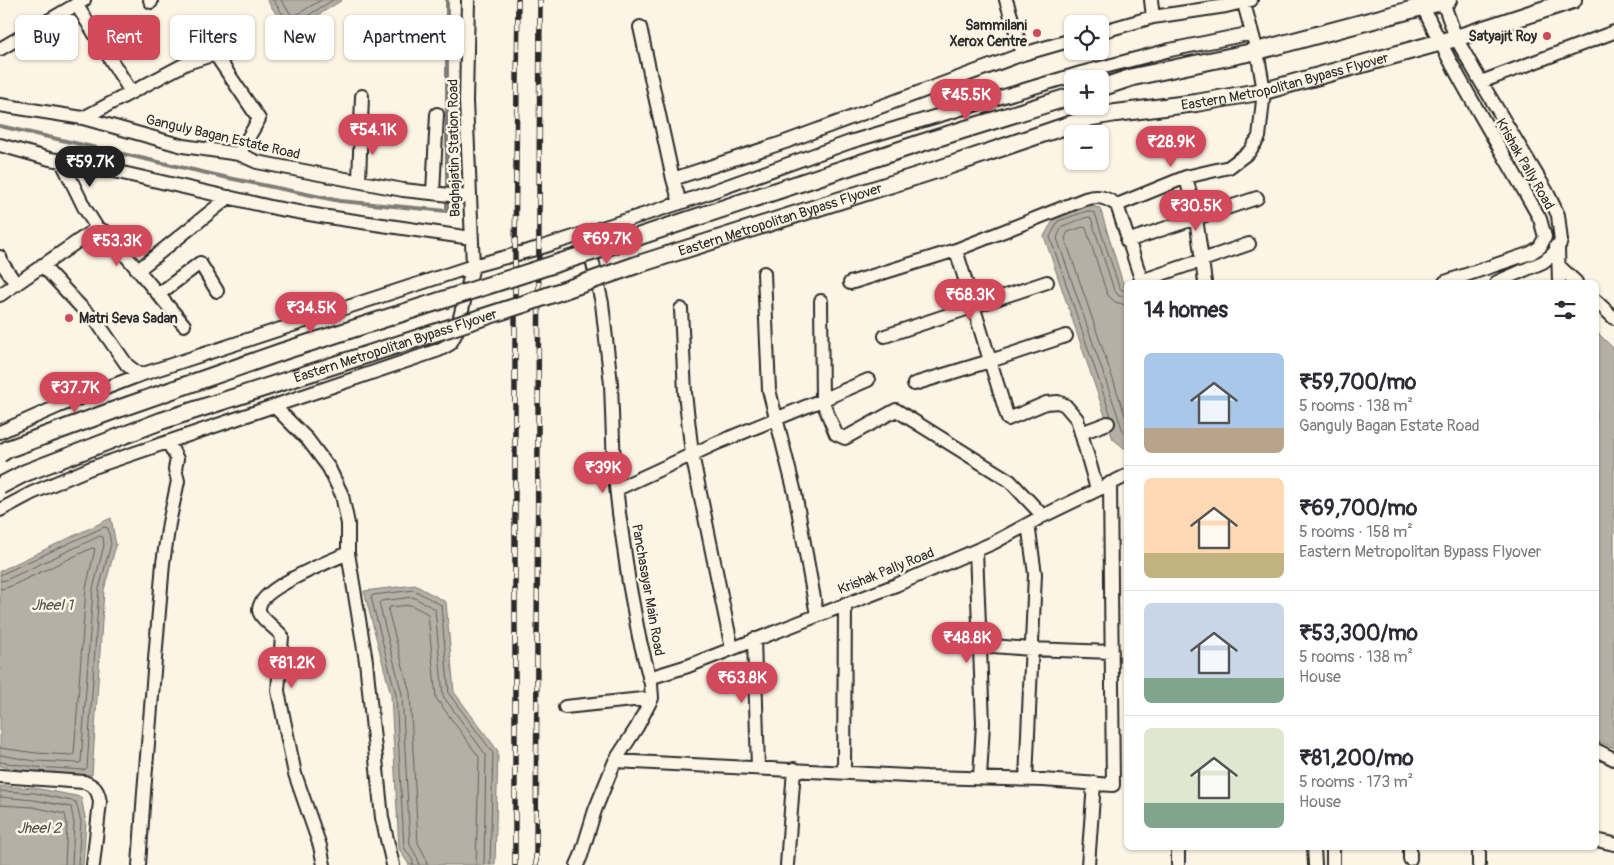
<!DOCTYPE html>
<html lang="en">
<head>
<meta charset="utf-8">
<style>
	:root { --surface:#fff; --page:#f2f2f3; --text:#2b2b33; --muted:#7c7c81; --line:#e1e1e2; --accent:#d1495b }
	body { margin:0; font-family:Pangolin,sans-serif; background:var(--page); color:var(--text); height:100vh; display:flex; flex-direction:column; font-size:19px; white-space:nowrap }
	* { box-sizing:border-box; margin:0 }
	p { font-size:16px; color:var(--muted) }
	.icon { flex:none; width:28px; height:28px; fill:none; stroke:currentColor; stroke-width:2; stroke-linecap:round; stroke-linejoin:round }
	.map { position:relative; flex:1; overflow:hidden }
	.sheet { position:absolute; left:1124px; top:280px; width:475px; height:570px; display:flex; flex-direction:column; background:var(--surface); border-radius:8px; box-shadow:0 1px 4px #0004 }
	.sheet>* { flex:none }
	.banner { position:absolute; left:15px; top:15px; width:475px; height:45px; display:flex; gap:10px }
	.tools { position:absolute; left:1064px; top:15px; display:grid; gap:10px }
	.tools a { display:grid; place-items:center; width:45px; height:45px; border-radius:8px; background:var(--surface); box-shadow:0 1px 4px #0004; font-size:25px }
	.price { position:absolute; translate:-50% -42px; padding:0 11px; border-radius:18px; background:var(--accent); color:#fff; font-size:16px; line-height:32px; filter:drop-shadow(0 1px 2px #0008) }
	.price::after { content:''; position:absolute; left:50%; top:30px; width:15px; height:11px; margin-left:-8px; background:inherit; clip-path:polygon(0 0,100% 0,50% 100%) }
	.price.on { background:#222; color:#fff }
	ul { padding:0; list-style:none }
	li { display:flex; align-items:center; gap:15px; height:125px; padding:0 20px }
	li+li { border-top:1px solid var(--line) }
	li span { display:grid; place-items:center; flex:none; width:140px; height:100px; border-radius:8px; color:#555 }
	li>.icon { margin-inline-start:auto }
	span .icon { width:60px; height:60px; fill:#fffc; stroke-width:1 }
	li b { font-size:21px }
	h2 { display:flex; justify-content:space-between; align-items:center; height:60px; padding:0 20px; font-size:21px }
	.tag { padding:0 18px; border-radius:8px; background:var(--surface); box-shadow:0 1px 4px #0004; font-size:18px; line-height:45px }
	.tag.on { background:var(--accent); color:#fff }
	.map>svg:first-child { display:block }
	.water { fill:#b4b0a5; stroke:#7d7b74 }
	.lines { fill:none; stroke-linecap:round; stroke-linejoin:round }
	.shore { stroke:#62605c; stroke-width:1 }
	.stream { stroke:#7d7b74; stroke-width:4 }
	.minor-casing { stroke:#2b2b2b; stroke-width:16 }
	.major-casing { stroke:#2b2b2b; stroke-width:20 }
	.minor { stroke:#fcf5e5; stroke-width:12 }
	.major { stroke:#fcf5e5; stroke-width:16 }
	.rail-casing { stroke:#2b2b2b; stroke-width:5.5 }
	.rail { stroke:#fcf5e5; stroke-width:4; stroke-dasharray:11; stroke-linecap:butt }
	.major-bridge-casing { stroke:#2b2b2b; stroke-width:20; stroke-linecap:butt }
	.major-bridge { stroke:#fcf5e5; stroke-width:16 }
	.poi-dot { fill:#d1495b; stroke:#fcf5e5; stroke-width:2 }
	.labels { text-anchor:middle; dominant-baseline:central; stroke-width:5; stroke-linejoin:round; paint-order:stroke }
	.poi-label { font-size:14px; font-weight:bold; fill:#2b2b2b; stroke:#fcf5e5; text-anchor:end }
	.street-label { font-size:14px; fill:#2b2b2b; stroke:#fcf5e5 }
	.water-label { font-size:15px; font-style:italic; fill:#545350; stroke:#fcf5e5 }
</style>
</head>
<body>
<div class="map">
<svg width="1614" height="865" viewBox="0 0 1614 865">
	<rect width="100%" height="100%" fill="#fcf5e5"/>
	<filter id="ink" filterUnits="userSpaceOnUse"><feTurbulence type="fractalNoise" baseFrequency=".02" numOctaves="2"/><feDisplacementMap in="SourceGraphic" scale="10" xChannelSelector="R" yChannelSelector="G"/><feConvolveMatrix kernelMatrix="1 2 1 2 8 2 1 2 1" color-interpolation-filters="sRGB"/></filter>
	<g filter="url(#ink)">
		<path class="water" d="M267 0H342L289 34Z
			M1087 205 1100 208 1126 293V448H1124L1113 439 1044 236 1055 217Z
			M1599 334 1614 349V748L1596 740V339Z
			M111 518 116 545 104 590 92 775 34 772 0 766V571Z
			M415 585 446 602 454 692 498 751 495 865H409L399 849 391 695 364 591Z
			M0 786 35 788 81 797 86 822 83 865H0Z"/>
		<g class="lines">
			<path class="shore" d="M273 0 291 26 333 0
				M281 0 293 17 321 0
				M1126 297 1119 296 1114 290 1091 218 1088 217 1062 226 1057 238 1123 431 1126 435
				M1126 305 1115 302 1107 294 1086 228 1083 227 1068 232 1065 238 1126 418
				M1111 416 1050 237 1058 221 1087 211 1095 213 1119 287 1122 290 1126 291
				M0 575 104 527 108 528 111 544 99 589 87 768 85 770 35 767 0 762
				M0 581 6 580 100 536 103 537 104 545 93 589 81 762 79 763 35 761 0 755
				M0 589 9 587 92 548 95 549 86 588 74 754 72 755 36 753 0 748
				M0 791 35 793 76 802 81 822 78 865
				M0 797 34 800 71 807 74 823 72 865
				M0 805 33 807 65 814 67 824 65 865
				M413 865V861L404 847 396 695 371 597 373 595 414 590 441 605 449 694 493 753 490 865
				M419 865 418 859 410 845 402 694 379 603 381 601 413 597 435 609 443 696 486 755 484 865
				M427 865 425 856 418 843 410 693 388 610 390 607 411 605 428 614 436 698 479 757 476 865"/>
			<path class="stream" d="M0 126 224 177 340 201 447 211V0"/>
			<g class="minor-casing">
				<path id="minor" d="M150 0 151 2
					M1006 0 1023 54
					M1151 0 1153 17
					M1443 2 1456 38 1481 82 1547 192 1558 215 1561 241 1558 248 1552 255 1543 262 1497 282
					M76 4 131 92
					M1423 7C1457 80 1501 148 1540 219L1545 237 1540 247 1531 253 1445 282
					M640 27 673 179 680 203
					M1100 32 1153 17 1226 6 1251 0
					M0 49 84 0
					M1481 82 1614 32
					M0 105 83 118 183 146 239 154 257 162 403 190 469 197
					M83 118 187 63 215 54 259 119 239 154
					M0 145 50 159 92 166 275 208 321 216 471 238
					M61 160 84 207 97 228
					M1186 177 1196 218 1205 282
					M673 179 785 142 1023 54 1072 40
					M359 181 362 96
					M433 193 437 114
					M1127 241 1257 198
					M1556 246 1558 248 1559 282
					M956 250 1008 419 1046 403 1058 402 1065 405 1077 419 1097 489
					M0 257 2 263 16 284
					M42 265 81 307 97 322 127 365 140 375
					M1559 266 1576 282
					M138 270 229 197
					M764 273 769 390 795 493 817 615
					M1141 281 1249 244
					M1142 282 1117 205 1186 177 1229 167 1249 152 1259 137 1264 91 1257 51 1243 0
					M850 283 956 250 1085 199C1098 195 1105 197 1117 205
					M159 294 200 263 217 291
					M0 295 97 228 106 232 184 325
					M1596 301 1614 318
					M681 309 685 393 692 454 732 649
					M885 336 1047 282
					M868 380 822 400 836 434 845 438 896 410 1010 481 1043 516
					M914 384 990 361 1066 336
					M274 406 308 440 329 468 342 495 348 524V553L366 661 382 818 393 865
					M0 432 59 406 140 375 473 266 539 248 680 203 850 142 1081 73 1170 50 1252 33
					M1081 433 1108 423
					M617 489 717 443 822 400 821 301
					M0 510 32 493 91 468 439 350 450 344 456 333 473 266 466 101 468 0
					M976 551 983 723 980 778
					M754 639 758 768
					M980 645 1031 649 1112 652
					M649 678 688 666 896 585 993 543 1043 516 1126 476
					M565 707 652 698
					M1596 750 1614 759
					M615 761 927 777 1043 780 1113 785 1110 483
					M844 772 845 604
					M0 776 84 782C95 786 98 790 100 802L93 865
					M1026 780 1035 574 1028 524
					M1596 840 1614 844
					M1314 848 1315 865
					M1333 848V865
					M1410 848V859
					M1479 848V865
					M139 865 144 792 163 563 169 523 178 481 175 469 177 459 168 442
					M324 865 320 846 295 774 278 691 282 636C276 628 260 619 259 610 257 589 331 561 348 553
					M577 865 581 856 595 810 615 761 637 727 652 698 651 684 639 637 629 583 619 513 614 468 611 384 602 303 586 233
					M787 865 794 769
					M1088 865 1094 783
					M1178 865V848"/>
			</g>
			<g class="major-casing">
				<g id="major">
					<path d="M1100 88 1133 77 1257 51 1448 0"/>
					<path id="s1" d="M1116 113 1196 103 1264 91 1456 38 1573 0"/>
				</g>
			</g>
			<use href="#minor" class="minor"/>
			<use href="#major" class="major"/>
			<g class="rail-casing">
				<path id="rail" d="M515 865V254L518 0
					M536 865 540 0"/>
			</g>
			<use href="#rail" class="rail"/>
			<g class="major-bridge-casing">
				<g id="major-bridge">
					<path d="M0 454 8 449 115 410 284 351 592 252 921 143 1072 96"/>
					<path id="s2" d="M0 486 25 473 161 421 524 304 642 263 939 169 1092 117 1116 113"/>
				</g>
			</g>
			<use href="#major-bridge" class="major-bridge"/>
		</g>
	</g>
	<g class="poi-dot">
		<circle cx="1037" cy="33" r="5"/>
		<circle cx="1547" cy="36" r="5"/>
		<circle cx="69" cy="318" r="5"/>
	</g>
	<g class="labels">
		<g class="poi-label">
			<text x="1027" y="25">Sammilani<tspan x="1027" dy="16">Xerox Centre</tspan></text>
			<text x="1537" y="36">Satyajit Roy</text>
			<text x="79" y="318" text-anchor="start">Matri Seva Sadan</text>
		</g>
		<g class="street-label">
			<text stroke="none"><textPath href="#s1" startOffset="172">Eastern Metropolitan Bypass Flyover</textPath></text>
			<text transform="translate(223 137) rotate(13)">Ganguly Bagan Estate Road</text>
			<text transform="translate(454 148) rotate(-91)">Baghajatin Station Road</text>
			<text transform="translate(1525 164) rotate(60)">Krishak Pally Road</text>
			<text stroke="none"><textPath href="#s2" startOffset="825">Eastern Metropolitan Bypass Flyover</textPath></text>
			<text stroke="none"><textPath href="#s2" startOffset="420">Eastern Metropolitan Bypass Flyover</textPath></text>
			<text transform="translate(886 571) rotate(-22)">Krishak Pally Road</text>
			<text transform="translate(648 590) rotate(80)">Panchasayar Main Road</text>
		</g>
		<g class="water-label">
			<text x="52" y="605">Jheel 1</text>
			<text x="39" y="828">Jheel 2</text>
		</g>
	</g>
</svg>
<div class="tools">
<a><svg class="icon" aria-label="locate" viewBox="0 0 24 24"><circle cx="12" cy="12" r="6"/><path d="M12 2v4M12 18v4M2 12h4M18 12h4"/></svg></a>
<a>+</a>
<a>−</a>
</div>
<b class="price" style="left:966px;top:121px">₹45.5K</b>
<b class="price" style="left:373px;top:156px">₹54.1K</b>
<b class="price" style="left:1171px;top:168px">₹28.9K</b>
<b class="price on" style="left:90px;top:188px">₹59.7K</b>
<b class="price" style="left:1196px;top:232px">₹30.5K</b>
<b class="price" style="left:607px;top:265px">₹69.7K</b>
<b class="price" style="left:117px;top:267px">₹53.3K</b>
<b class="price" style="left:970px;top:321px">₹68.3K</b>
<b class="price" style="left:311px;top:334px">₹34.5K</b>
<b class="price" style="left:75px;top:414px">₹37.7K</b>
<b class="price" style="left:603px;top:494px">₹39K</b>
<b class="price" style="left:967px;top:664px">₹48.8K</b>
<b class="price" style="left:292px;top:689px">₹81.2K</b>
<b class="price" style="left:742px;top:704px">₹63.8K</b>
<div class="banner">
<a class="tag">Buy</a>
<a class="tag on">Rent</a>
<a class="tag">Filters</a>
<a class="tag">New</a>
<a class="tag">Apartment</a>
</div>
<section class="sheet">
<h2>14 homes<svg class="icon" aria-label="filters" viewBox="0 0 24 24"><path d="M4 7h16M4 17h16"/><circle cx="9" cy="7" r="2"/><circle cx="15" cy="17" r="2"/></svg></h2>
<ul>
<li><span style="background:linear-gradient(#a9c7e8 75%,#b9a48a 0)"><svg class="icon" aria-label="home" viewBox="0 0 24 24"><path d="M3 11l9-7 9 7M6 9v11h12V9"/></svg></span><div><b>₹59,700/mo</b><p>5 rooms · 138 m²</p><p>Ganguly Bagan Estate Road</p></div></li>
<li><span style="background:linear-gradient(#ffd9b3 75%,#c2b280 0)"><svg class="icon" aria-label="home" viewBox="0 0 24 24"><path d="M3 11l9-7 9 7M6 9v11h12V9"/></svg></span><div><b>₹69,700/mo</b><p>5 rooms · 158 m²</p><p>Eastern Metropolitan Bypass Flyover</p></div></li>
<li><span style="background:linear-gradient(#c9d6e8 75%,#7fa58c 0)"><svg class="icon" aria-label="home" viewBox="0 0 24 24"><path d="M3 11l9-7 9 7M6 9v11h12V9"/></svg></span><div><b>₹53,300/mo</b><p>5 rooms · 138 m²</p><p>House</p></div></li>
<li><span style="background:linear-gradient(#dfe7d0 75%,#7fa58c 0)"><svg class="icon" aria-label="home" viewBox="0 0 24 24"><path d="M3 11l9-7 9 7M6 9v11h12V9"/></svg></span><div><b>₹81,200/mo</b><p>5 rooms · 173 m²</p><p>House</p></div></li>
</ul>
</section>
</div>
</body>
</html>
